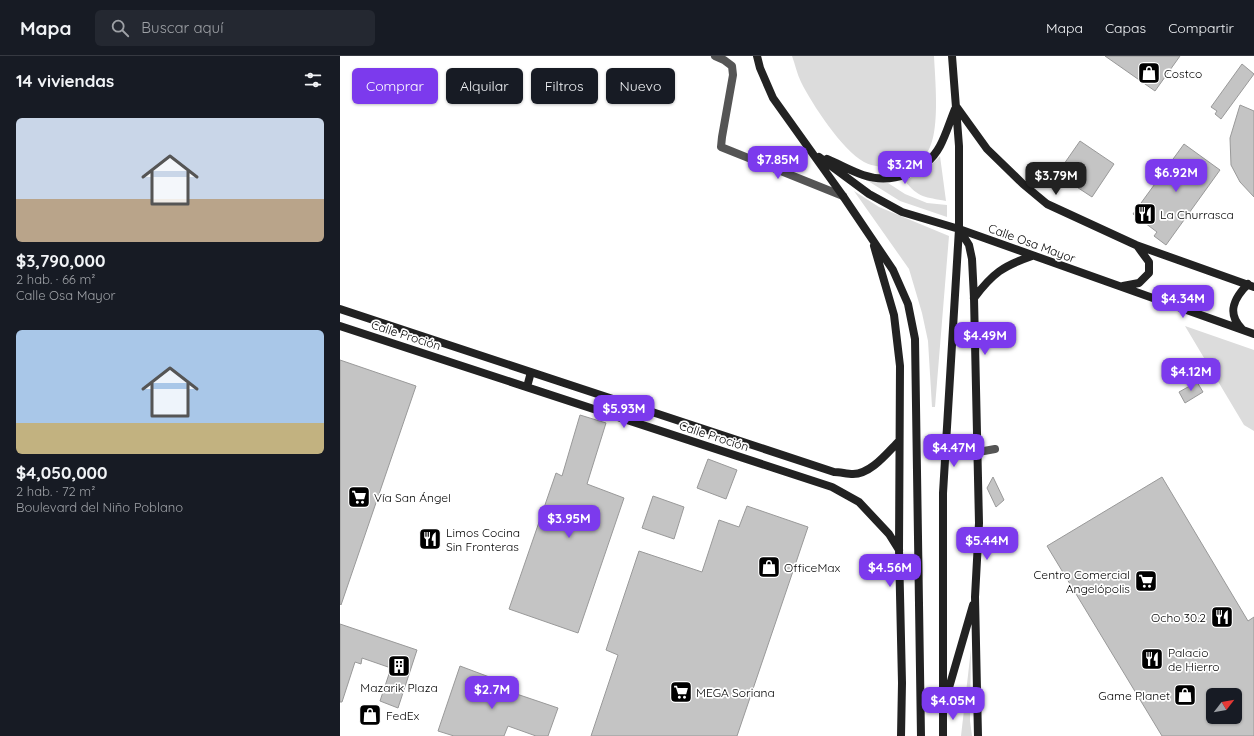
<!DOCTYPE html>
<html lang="es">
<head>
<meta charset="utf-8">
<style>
	:root { --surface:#171b24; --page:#242831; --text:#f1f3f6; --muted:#9ea1a6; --line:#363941; --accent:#7c3aed }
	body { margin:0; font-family:Quicksand,sans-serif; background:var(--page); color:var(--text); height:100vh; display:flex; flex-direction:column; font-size:15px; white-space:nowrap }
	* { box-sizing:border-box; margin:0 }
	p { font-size:13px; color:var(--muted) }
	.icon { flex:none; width:22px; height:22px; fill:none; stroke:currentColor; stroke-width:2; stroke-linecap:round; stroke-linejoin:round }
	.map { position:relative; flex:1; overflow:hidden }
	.drawer { display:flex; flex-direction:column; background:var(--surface); width:340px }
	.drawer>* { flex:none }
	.guide { position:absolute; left:12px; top:12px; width:380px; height:36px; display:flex; gap:8px }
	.needle { width:26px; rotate:59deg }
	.tools { position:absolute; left:866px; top:632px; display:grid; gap:8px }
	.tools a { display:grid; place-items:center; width:36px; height:36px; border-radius:6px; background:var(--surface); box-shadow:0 1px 3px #0004; font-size:20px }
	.price { position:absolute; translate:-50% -34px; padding:0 9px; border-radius:8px; background:var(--accent); color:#fff; font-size:13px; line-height:26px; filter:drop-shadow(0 1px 2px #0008) }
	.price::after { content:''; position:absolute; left:50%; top:24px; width:12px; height:9px; margin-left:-6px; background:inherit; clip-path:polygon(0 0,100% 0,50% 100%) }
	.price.current { background:#222; color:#fff }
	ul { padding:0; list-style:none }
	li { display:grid; align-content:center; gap:8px; height:212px; padding:0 16px }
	li span { display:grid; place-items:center; height:124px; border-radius:6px; color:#555 }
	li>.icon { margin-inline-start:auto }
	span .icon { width:72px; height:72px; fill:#fffc; stroke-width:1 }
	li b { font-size:17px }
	h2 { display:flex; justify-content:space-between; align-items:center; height:48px; padding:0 16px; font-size:17px }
	.chip { padding:0 14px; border-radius:6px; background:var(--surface); box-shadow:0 1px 3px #0004; font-size:14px; line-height:36px }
	.chip.current { background:var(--accent); color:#fff }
	header { display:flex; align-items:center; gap:24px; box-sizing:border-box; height:56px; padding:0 20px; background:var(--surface); border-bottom:1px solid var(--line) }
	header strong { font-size:19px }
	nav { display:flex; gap:22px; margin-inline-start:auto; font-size:14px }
	.search { width:280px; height:36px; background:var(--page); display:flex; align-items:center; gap:10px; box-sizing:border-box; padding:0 14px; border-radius:6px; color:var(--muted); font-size:15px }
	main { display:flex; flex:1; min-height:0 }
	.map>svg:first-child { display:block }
	.green { fill:#dcdcdc }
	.building { fill:#c4c4c4; stroke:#999; fill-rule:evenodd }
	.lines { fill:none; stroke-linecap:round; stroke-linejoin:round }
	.street { stroke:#555; stroke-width:8 }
	.secondary { stroke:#222; stroke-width:8 }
	.labels { text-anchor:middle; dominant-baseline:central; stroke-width:3.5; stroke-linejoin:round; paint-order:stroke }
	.poi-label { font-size:12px; fill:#000; stroke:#fff; text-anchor:start }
	.street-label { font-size:12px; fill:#000; stroke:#fff }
</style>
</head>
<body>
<header>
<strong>Mapa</strong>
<div class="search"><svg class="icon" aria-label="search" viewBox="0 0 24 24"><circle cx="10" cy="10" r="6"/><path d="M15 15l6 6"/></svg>Buscar aquí</div>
<nav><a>Mapa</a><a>Capas</a><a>Compartir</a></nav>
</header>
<main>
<section class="drawer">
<h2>14 viviendas<svg class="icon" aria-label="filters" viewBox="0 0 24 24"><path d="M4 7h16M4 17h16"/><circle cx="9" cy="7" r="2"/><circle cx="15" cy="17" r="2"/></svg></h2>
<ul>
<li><span style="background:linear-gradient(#c9d6e8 65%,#b9a48a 0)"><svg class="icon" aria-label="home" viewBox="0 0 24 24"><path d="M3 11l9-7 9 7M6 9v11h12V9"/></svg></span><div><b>$3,790,000</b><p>2 hab. · 66 m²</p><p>Calle Osa Mayor</p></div></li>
<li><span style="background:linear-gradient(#a9c7e8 75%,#c2b280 0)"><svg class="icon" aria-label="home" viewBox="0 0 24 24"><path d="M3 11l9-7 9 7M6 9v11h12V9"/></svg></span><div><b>$4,050,000</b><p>2 hab. · 72 m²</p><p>Boulevard del Niño Poblano</p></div></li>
</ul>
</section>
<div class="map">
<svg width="914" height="680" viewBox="0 0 914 680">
	<rect width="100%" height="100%" fill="#fff"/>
	<path class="green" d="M452 0H594C595 23 601 80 586 98 579 107 564 112 554 112 543 111 534 111 524 106 502 94 472 48 461 26 457 18 455 8 452 0Z
		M600 100 606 145C586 141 578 142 565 125L589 111Z
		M529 124 548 127 565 138 587 147 607 149V161L560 145 528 125Z
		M514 135 539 151 609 180 595 351H592L588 285 582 257 569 213Z
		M845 270 914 294V375L904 369Z
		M631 593 630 665 632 680H621Z"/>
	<path class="building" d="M765 0H840L815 35Z
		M902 8 914 18 881 63 875 58 877 55 871 51Z
		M900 49 914 55V141L900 126 891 109 890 82Z
		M740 85 774 108 752 141 717 118Z
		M844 88 880 114 826 189 814 180 817 176 793 158Z
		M866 303 872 314 854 324 848 314Z
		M0 304 76 330 1 549 0 548Z
		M857 326 863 336 845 347 839 336Z
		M240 359 266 367 247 428 284 442 238 577 169 553 216 417 222 420Z
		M368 403 397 414 386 443 357 432Z
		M653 421 664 444 656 451 647 432Z
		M822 421 908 565 914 561V680H822L707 490ZM873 639H895V661H873Z
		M313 440 344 451 334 483 302 472Z
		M407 450 468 471 397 680H251L278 599 266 594 299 495 362 516 379 464 399 471Z
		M0 568 77 594 58 652 40 645 51 612 22 602 21 608 15 606 2 646H0Z
		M120 610 152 622 150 629 218 652 208 680H196L168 670 164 680H114L98 675Z"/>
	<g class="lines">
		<path class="street" d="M375 0 384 4 392 10 393 19 382 81 381 91 503 140
			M644 395 655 393"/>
		<path class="secondary" d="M417 0 420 12 433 42 503 140 553 214 568 248 575 283 581 680
			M616 50 647 93 683 128 707 148 796 189 914 231
			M479 101 529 138 562 156 619 173 914 278
			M487 103C499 108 511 115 523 119 552 129 586 116 600 90 606 79 610 65 615 53
			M619 173 629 189 632 203 634 242 639 467 635 541 638 680
			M534 190 554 259 560 310 559 494 562 627 561 680
			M783 230 799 227 809 217V206L798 191
			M634 242C653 217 663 210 692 200
			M0 253 494 416C500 416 507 418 513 418 531 418 547 397 559 385
			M0 270 492 431 519 446 549 478 559 494
			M902 273C886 257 894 242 908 228
			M187 331 191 316
			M606 642 633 549
			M603 680V437L619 173V90L612 0"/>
	</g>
	<defs>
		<g id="shop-square" transform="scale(1.15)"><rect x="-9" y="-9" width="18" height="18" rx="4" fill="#000" stroke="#fff"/><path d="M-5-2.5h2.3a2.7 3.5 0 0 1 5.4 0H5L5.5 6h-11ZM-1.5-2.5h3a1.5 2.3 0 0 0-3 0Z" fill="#fff"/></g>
		<g id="restaurant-square" transform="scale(1.15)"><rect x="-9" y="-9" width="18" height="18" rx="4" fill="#000" stroke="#fff"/><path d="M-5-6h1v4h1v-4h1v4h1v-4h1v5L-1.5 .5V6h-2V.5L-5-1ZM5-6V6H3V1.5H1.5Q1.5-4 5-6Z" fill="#fff"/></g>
		<g id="supermarket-square" transform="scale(1.15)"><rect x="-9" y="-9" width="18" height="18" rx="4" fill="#000" stroke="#fff"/><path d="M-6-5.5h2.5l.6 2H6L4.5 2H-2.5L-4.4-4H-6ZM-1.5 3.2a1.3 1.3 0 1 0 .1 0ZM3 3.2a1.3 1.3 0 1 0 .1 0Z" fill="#fff"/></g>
		<g id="building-square" transform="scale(1.15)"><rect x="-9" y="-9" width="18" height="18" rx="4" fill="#000" stroke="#fff"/><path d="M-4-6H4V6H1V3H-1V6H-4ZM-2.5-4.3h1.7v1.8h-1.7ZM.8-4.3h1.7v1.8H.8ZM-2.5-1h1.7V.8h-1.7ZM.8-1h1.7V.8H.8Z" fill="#fff"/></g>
	</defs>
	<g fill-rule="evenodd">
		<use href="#shop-square" x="809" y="17"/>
		<use href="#restaurant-square" x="805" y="158"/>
		<use href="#supermarket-square" x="19" y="441"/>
		<use href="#restaurant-square" x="90" y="483"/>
		<use href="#shop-square" x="429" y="511"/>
		<use href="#supermarket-square" x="806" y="525"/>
		<use href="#restaurant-square" x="882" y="561"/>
		<use href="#restaurant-square" x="812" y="603"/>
		<use href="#building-square" x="59" y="610"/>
		<use href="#supermarket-square" x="341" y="636"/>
		<use href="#shop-square" x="845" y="639"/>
		<use href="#shop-square" x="30" y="659"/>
	</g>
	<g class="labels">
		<g class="poi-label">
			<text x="824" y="17">Costco</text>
			<text x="820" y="158">La Churrasca</text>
			<text x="34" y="441">Vía San Ángel</text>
			<text x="106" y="476">Limos Cocina<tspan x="106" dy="14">Sin Fronteras</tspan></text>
			<text x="444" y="511">OfficeMax</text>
			<text x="790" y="518" text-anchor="end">Centro Comercial<tspan x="790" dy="14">Angelópolis</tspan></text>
			<text x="866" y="561" text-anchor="end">Ocho 30.2</text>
			<text x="828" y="596">Palacio<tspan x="828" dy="14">de Hierro</tspan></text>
			<text x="59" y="631" text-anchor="middle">Mazarik Plaza</text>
			<text x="356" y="636">MEGA Soriana</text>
			<text x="830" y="639" text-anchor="end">Game Planet</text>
			<text x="46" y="659">FedEx</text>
		</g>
		<g class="street-label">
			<text transform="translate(692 187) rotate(20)">Calle Osa Mayor</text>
			<text transform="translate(66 279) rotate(18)">Calle Proción</text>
			<text transform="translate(374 380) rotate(18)">Calle Proción</text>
		</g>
	</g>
</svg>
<div class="tools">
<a><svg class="needle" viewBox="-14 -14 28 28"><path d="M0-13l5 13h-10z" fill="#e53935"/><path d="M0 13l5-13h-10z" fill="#9ea1a6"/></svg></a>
</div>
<b class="price" style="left:438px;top:124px">$7.85M</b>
<b class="price" style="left:565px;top:129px">$3.2M</b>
<b class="price" style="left:836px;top:137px">$6.92M</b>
<b class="price current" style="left:716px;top:140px">$3.79M</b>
<b class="price" style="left:843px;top:263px">$4.34M</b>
<b class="price" style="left:645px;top:300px">$4.49M</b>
<b class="price" style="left:851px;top:336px">$4.12M</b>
<b class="price" style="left:284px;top:373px">$5.93M</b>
<b class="price" style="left:614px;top:412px">$4.47M</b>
<b class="price" style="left:229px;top:483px">$3.95M</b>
<b class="price" style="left:647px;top:505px">$5.44M</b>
<b class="price" style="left:550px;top:532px">$4.56M</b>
<b class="price" style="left:152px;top:654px">$2.7M</b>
<b class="price" style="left:613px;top:665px">$4.05M</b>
<div class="guide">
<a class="chip current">Comprar</a>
<a class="chip">Alquilar</a>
<a class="chip">Filtros</a>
<a class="chip">Nuevo</a>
</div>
</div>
</main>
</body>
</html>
